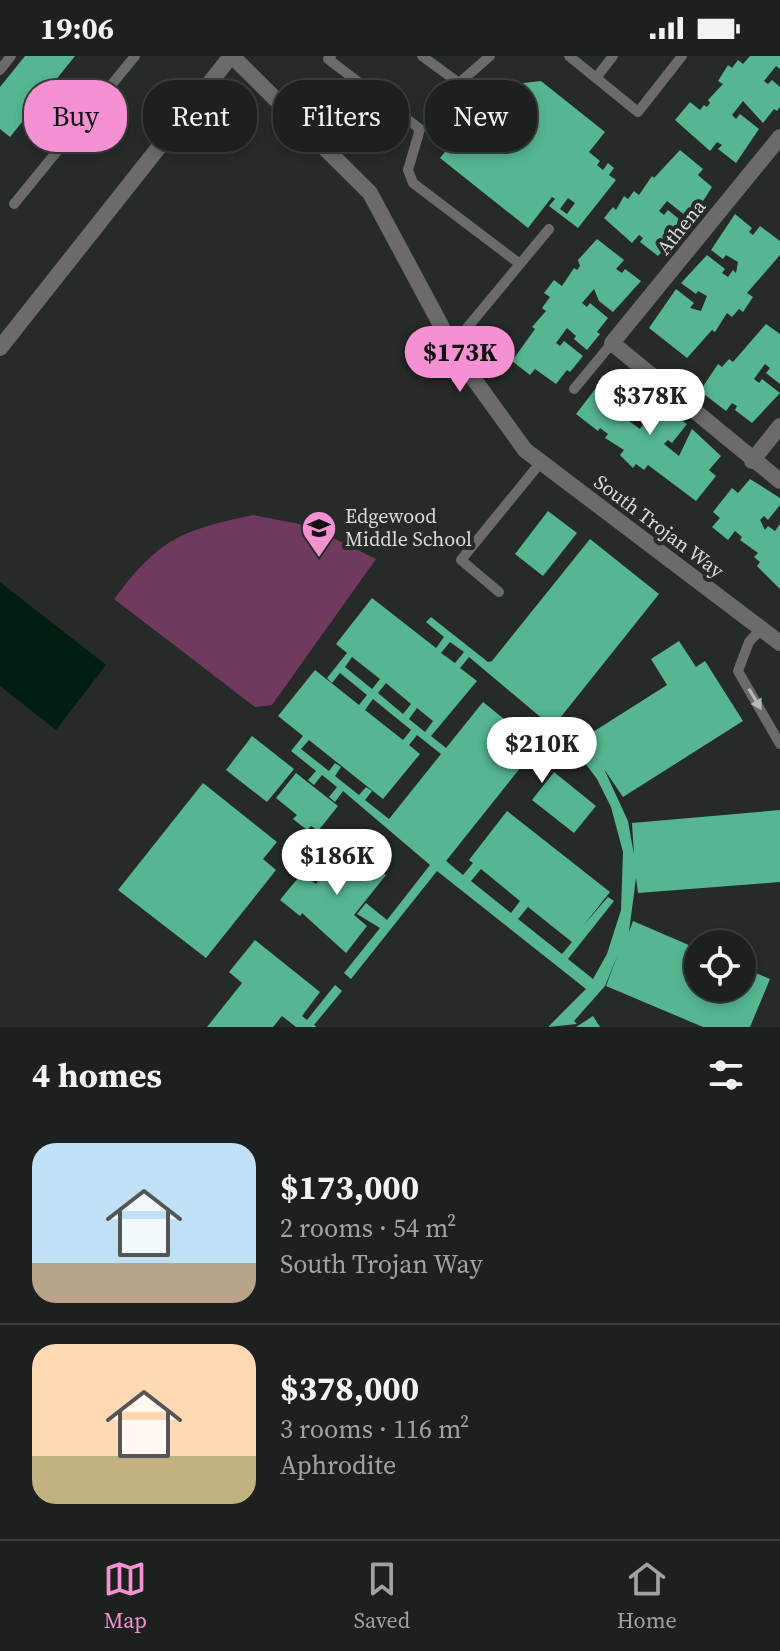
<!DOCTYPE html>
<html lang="en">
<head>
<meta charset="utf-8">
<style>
	:root { --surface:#1c201e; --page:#292d2b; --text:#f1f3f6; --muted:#a0a3a4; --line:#3a3e3c; --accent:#f591d3 }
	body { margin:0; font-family:"Source Serif 4",serif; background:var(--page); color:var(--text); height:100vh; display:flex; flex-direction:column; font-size:30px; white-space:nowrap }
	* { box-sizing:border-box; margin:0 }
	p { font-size:26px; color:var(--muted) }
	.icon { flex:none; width:44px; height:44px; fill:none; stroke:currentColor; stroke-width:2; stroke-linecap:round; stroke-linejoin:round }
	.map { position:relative; height:971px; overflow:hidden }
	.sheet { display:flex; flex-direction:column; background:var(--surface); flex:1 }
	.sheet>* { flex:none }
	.hud { position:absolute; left:24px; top:24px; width:732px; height:72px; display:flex; gap:16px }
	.buttons { position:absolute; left:684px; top:874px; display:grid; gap:16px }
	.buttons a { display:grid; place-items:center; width:72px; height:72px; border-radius:50%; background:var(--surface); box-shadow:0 4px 12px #0003,0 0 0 2px var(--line); font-size:40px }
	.price { position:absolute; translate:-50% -68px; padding:0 18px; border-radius:28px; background:#fff; color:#222; font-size:26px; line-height:52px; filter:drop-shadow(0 2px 4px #0008) }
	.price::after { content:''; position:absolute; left:50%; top:48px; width:24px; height:18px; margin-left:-12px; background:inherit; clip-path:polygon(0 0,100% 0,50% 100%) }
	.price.active { background:var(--accent); color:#111 }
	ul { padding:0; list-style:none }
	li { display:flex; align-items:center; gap:24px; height:200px; padding:0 32px }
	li+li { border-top:2px solid var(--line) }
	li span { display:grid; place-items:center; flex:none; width:224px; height:160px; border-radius:24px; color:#555 }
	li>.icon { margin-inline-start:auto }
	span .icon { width:96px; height:96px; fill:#fffc; stroke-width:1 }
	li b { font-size:34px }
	h2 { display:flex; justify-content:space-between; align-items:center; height:96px; padding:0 32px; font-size:34px }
	.pill { padding:0 28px; border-radius:32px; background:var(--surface); box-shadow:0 4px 12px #0003,0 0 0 2px var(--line); font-size:28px; line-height:72px }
	.pill.active { background:var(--accent); color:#111 }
	.status { display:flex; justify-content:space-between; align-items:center; height:56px; padding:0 40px; background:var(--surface); direction:ltr }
	.status svg { height:22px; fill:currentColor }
	.menu { display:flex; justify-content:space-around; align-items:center; height:112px; border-top:2px solid var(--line); background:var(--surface); font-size:22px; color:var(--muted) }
	.menu a { display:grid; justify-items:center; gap:4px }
	.menu .active { color:var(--accent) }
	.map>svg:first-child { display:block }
	.green { fill:#70395e }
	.water { fill:#001d12 }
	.building { fill:#55b691; fill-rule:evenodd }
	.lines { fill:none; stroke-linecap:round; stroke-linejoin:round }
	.service { stroke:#6c6a6b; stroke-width:10 }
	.minor { stroke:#6c6a6b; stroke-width:16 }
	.tertiary { stroke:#6c6a6b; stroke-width:16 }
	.oneway { fill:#b8b9b9 }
	.labels { text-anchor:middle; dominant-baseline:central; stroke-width:8; stroke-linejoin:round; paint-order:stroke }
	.street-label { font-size:20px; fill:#d9dbda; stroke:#262a28 }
	.poi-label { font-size:20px; fill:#d9dbda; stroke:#262a28; text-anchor:start }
</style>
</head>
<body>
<div class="status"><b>19:06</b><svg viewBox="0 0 49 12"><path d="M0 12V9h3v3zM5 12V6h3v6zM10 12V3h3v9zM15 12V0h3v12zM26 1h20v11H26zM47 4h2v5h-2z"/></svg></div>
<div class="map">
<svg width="780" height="971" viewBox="0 0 780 971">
	<rect width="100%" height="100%" fill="#262a28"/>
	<path class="green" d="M253 459 309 470 376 503 272 649 255 651 114 543C160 482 180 475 253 459Z"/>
	<path class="water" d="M0 526 106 609 56 674 0 630Z"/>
	<path class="building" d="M25 0H75L10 81 0 73V31Z
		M750 0H780V13L776 10 764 25 768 28 772 24 780 31V51L777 55 774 53 763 67 743 45 732 59 736 63 740 58 759 73 736 107 718 93 722 89 717 86 710 95 675 64 690 46 700 54 704 49 707 51 710 47 708 44 723 28 718 25 728 9 732 12 738 4 743 8Z
		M541 25 605 76 589 96 600 105 597 109 603 114 608 107 614 112 609 119 616 124 578 172 549 150 555 143 552 141 528 172 440 102 498 30ZM568 142 575 147 567 158 560 153Z
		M680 94 703 113 698 119 712 131 691 164 667 145 659 155 664 159 668 154 686 169 658 200 640 186 643 182 639 179 632 187 604 162 613 151 616 154 624 140 628 143 634 135 639 139 652 120 654 122Z
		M735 158 752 172 749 176 753 179 760 170 780 185V199L747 237 753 241 743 256 739 253 732 261 727 257 715 276 712 274 687 302 649 272 676 233 694 247 690 252 701 255 707 240 698 235 696 238 681 227 707 199 725 213 722 217 728 221 733 214 736 217 738 206 726 199 723 203 711 194Z
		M597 183 624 204 616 213 622 217 625 213 641 225 613 256 599 245 594 233 582 247 587 251 590 247 608 262 597 276 600 278 587 294 574 283 576 280 567 272 556 287 560 290 564 285 583 300 570 316 567 314 556 328 535 313 530 319 512 305 535 273 532 271 546 255 542 252 550 241 544 237 554 224 562 230 574 212 577 214 580 210 578 204Z
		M766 268 780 278V328L766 317 770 312 765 308 754 323 759 327 762 323 780 337 752 367 735 354 737 350 732 347 726 355 700 335 718 308 722 311 729 303 733 306Z
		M618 314 648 343 634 361 629 357 625 362 640 373 645 366 641 363 654 347 687 368 672 387 668 384 664 388 679 400 692 373 721 400 709 414 716 420 696 445 648 409 644 414 636 408 633 412 620 399 624 394 605 382 608 378 600 372 598 375 576 358 596 332 605 339 608 335 605 332Z
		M750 423 780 442V449L768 464 764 460 760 464 765 474 768 470 775 475 780 468V533L757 510 760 506 754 501 758 497 740 484 742 481 735 475 728 484 712 471 720 462 713 456 732 432 738 437Z
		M548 455 577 477 543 520 515 498Z
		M590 483 659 538 560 662 590 690 585 681 667 629 651 603 679 585 696 611 705 605 743 665 623 741 604 713 628 765 634 799 632 767 780 754V826L638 837 636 822 629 876 633 865 698 893V932H742V911L770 923 750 971H703L606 930 618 898 605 930 574 965 577 968 548 971 586 933 437 815 351 923 344 917 380 872 357 858 366 847 387 864 430 809 343 735 335 746 329 741 337 731 322 719 314 729 308 724 316 715 291 695 303 680 278 660 315 614 359 649 367 639 340 617 332 627 327 622 347 597 336 588 372 542 436 592 444 581 426 566 431 561 488 606 492 605ZM450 586 464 596 455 607 441 597ZM352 601 380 623 372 633 345 611ZM469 601 544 664 529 683 483 646 446 692 431 680 477 625 460 612ZM386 627 411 648 403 658 378 637ZM373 643 411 674 403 684 365 654ZM417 652 433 665 425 676 409 663ZM553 671 570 687 597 723 611 751 623 796 621 854 607 898 593 923 568 903 614 845 608 841 583 870 610 836 507 755 469 804 473 807 463 819 446 805ZM417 679 441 698 389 763 365 744 372 735 366 731 359 739 335 720 341 711 335 707 329 715 301 693 309 684 383 743 420 698 409 689ZM481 813 520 845 511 857 471 825ZM528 851 572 886 562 898 518 863Z
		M252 680 294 713 267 746 226 714Z
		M554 716 596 750 574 777 532 744Z
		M296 717 338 750 318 775 311 770 307 774 293 763 297 759 276 742Z
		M203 727 277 786 263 803 276 814 206 902 118 834Z
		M348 788 386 819 354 859 367 870 346 897 302 857 300 860 280 844 302 817 316 828Z
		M255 884 320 936 302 960 307 964 335 929 342 935 314 969 317 971H296L282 960 273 971H207L242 927 229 916Z
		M593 960 600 971H576Z"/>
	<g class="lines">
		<path class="service" d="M331 0 328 3 420 73 408 114 413 127 520 208
			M422 0 459 27 490 0
			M569 0 638 56 682 0
			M0 14 11 0
			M596 22 613 0
			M14 148 135 0
			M452 290 549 173
			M574 333 612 287
			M499 536 461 504 541 406
			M761 573 749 586 738 615 780 688"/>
		<path class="minor" d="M232 0 370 137 458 301 525 394 780 587
			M780 81 612 287 780 425
			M752 405 780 370"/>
		<path class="tertiary" d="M0 292 231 0"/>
	</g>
	<defs><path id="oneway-solid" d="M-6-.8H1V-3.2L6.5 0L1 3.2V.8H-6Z" transform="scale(2)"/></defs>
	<use class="oneway" href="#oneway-solid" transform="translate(755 643) rotate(59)"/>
	<defs>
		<g id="school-pin" transform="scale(1.8)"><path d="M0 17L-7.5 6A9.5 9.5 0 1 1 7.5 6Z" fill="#f591d3" stroke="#262a28"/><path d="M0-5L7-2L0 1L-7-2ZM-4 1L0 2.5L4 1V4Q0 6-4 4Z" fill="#111"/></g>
	</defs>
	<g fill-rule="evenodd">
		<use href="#school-pin" x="319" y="472"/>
	</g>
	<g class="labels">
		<g class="street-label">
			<text transform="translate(681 171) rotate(-51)">Athena</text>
			<text transform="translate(659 470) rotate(37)">South Trojan Way</text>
		</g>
		<g class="poi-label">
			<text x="345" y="460">Edgewood<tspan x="345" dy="23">Middle School</tspan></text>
		</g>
	</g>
</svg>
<div class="buttons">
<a><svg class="icon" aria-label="locate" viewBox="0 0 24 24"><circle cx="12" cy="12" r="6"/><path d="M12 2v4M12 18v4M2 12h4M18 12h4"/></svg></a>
</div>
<b class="price active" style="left:460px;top:338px">$173K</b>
<b class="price" style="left:650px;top:381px">$378K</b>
<b class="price" style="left:542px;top:729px">$210K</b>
<b class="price" style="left:337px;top:841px">$186K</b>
<div class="hud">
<a class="pill active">Buy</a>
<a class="pill">Rent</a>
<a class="pill">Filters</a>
<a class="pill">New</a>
</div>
</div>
<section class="sheet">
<h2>4 homes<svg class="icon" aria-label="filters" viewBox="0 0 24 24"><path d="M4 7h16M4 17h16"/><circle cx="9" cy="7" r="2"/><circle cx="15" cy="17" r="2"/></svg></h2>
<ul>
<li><span style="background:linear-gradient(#bfe0f5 75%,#b9a48a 0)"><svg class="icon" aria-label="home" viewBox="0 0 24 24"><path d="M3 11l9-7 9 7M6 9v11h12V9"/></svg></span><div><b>$173,000</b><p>2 rooms · 54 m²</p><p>South Trojan Way</p></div></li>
<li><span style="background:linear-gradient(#ffd9b3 70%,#c2b280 0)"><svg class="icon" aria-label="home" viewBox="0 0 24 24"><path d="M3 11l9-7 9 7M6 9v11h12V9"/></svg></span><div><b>$378,000</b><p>3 rooms · 116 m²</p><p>Aphrodite</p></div></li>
</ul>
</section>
<nav class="menu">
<a class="active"><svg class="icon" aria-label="map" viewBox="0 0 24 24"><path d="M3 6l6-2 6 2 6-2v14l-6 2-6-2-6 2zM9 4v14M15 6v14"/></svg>Map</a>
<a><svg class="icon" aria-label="saved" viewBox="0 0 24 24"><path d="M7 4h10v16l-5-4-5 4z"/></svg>Saved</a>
<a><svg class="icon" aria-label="home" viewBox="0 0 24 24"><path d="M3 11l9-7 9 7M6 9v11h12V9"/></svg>Home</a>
</nav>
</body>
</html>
